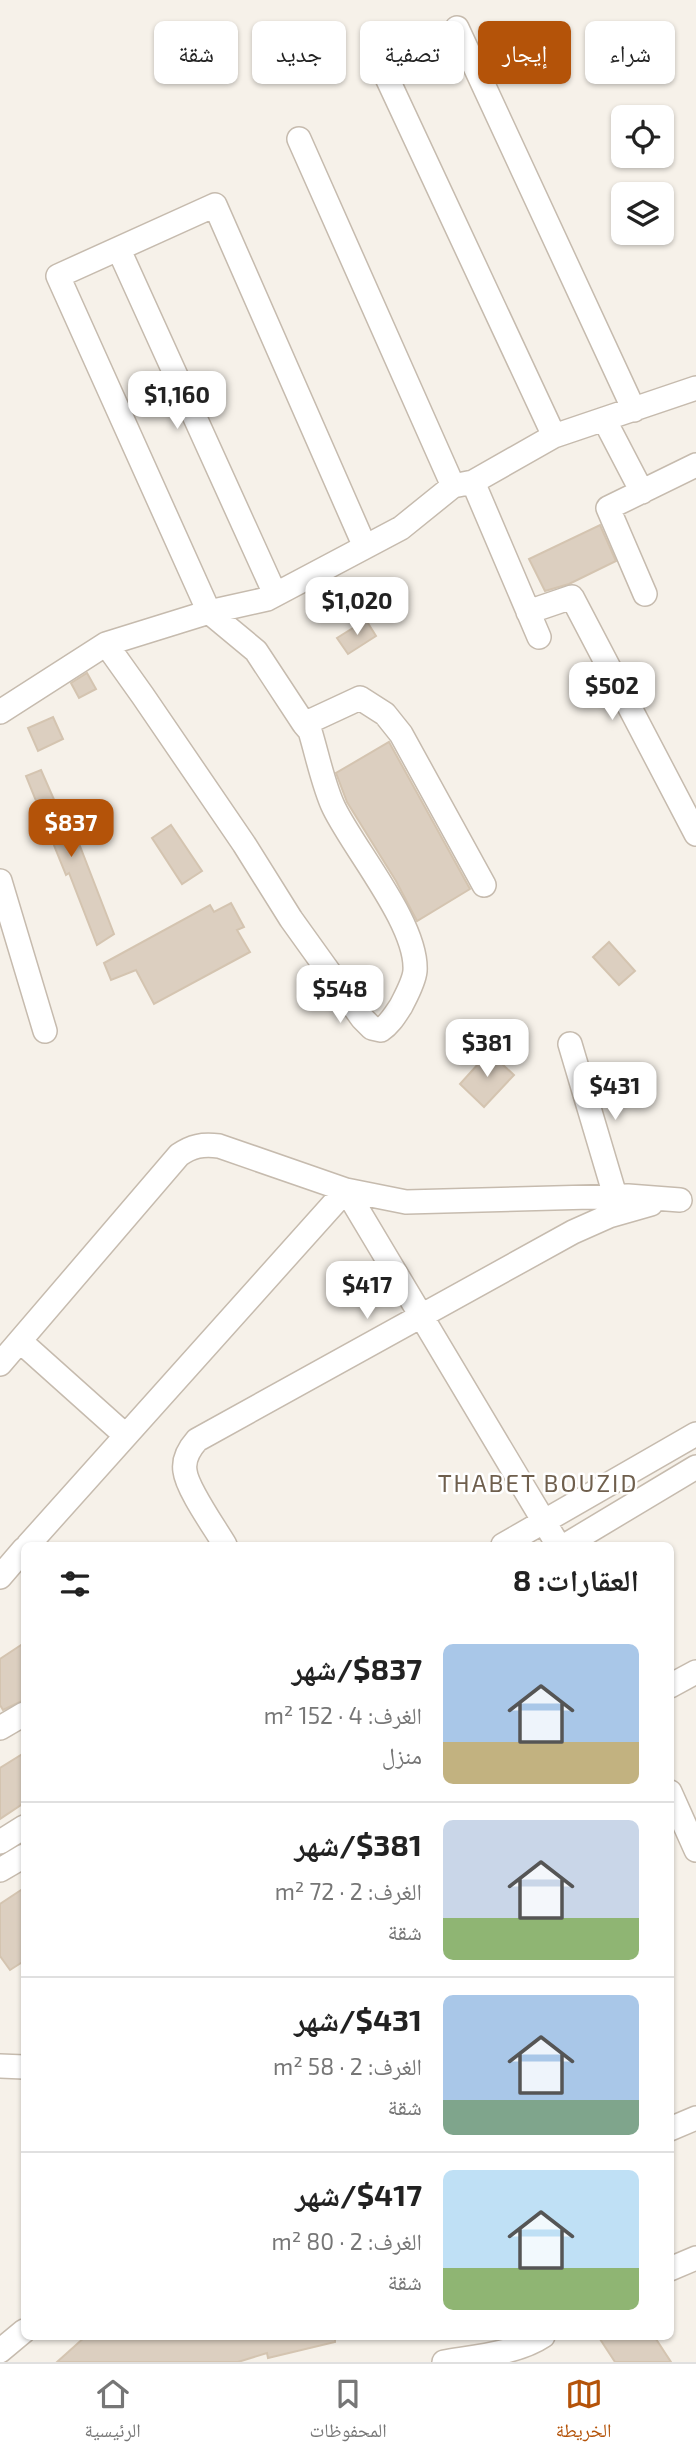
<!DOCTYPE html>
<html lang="ar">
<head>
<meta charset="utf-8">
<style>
	:root { --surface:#fff; --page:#f6f6f6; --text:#222; --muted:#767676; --line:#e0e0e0; --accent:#b45309 }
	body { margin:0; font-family:"Exo 2","Noto Naskh Arabic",sans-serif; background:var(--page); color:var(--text); direction:rtl; height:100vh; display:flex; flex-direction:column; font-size:26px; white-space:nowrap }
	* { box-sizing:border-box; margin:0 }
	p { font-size:23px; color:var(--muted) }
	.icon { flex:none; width:38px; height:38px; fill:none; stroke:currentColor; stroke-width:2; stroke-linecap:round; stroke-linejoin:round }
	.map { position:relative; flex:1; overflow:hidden; direction:ltr }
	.drawer { position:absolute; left:21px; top:1542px; width:653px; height:798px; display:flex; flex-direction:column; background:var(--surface); border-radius:10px; box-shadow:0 2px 5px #0004; direction:rtl }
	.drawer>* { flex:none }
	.hud { position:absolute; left:21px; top:21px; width:654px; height:63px; direction:rtl; display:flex; gap:14px }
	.fabs { position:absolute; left:611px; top:105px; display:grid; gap:14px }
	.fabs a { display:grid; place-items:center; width:63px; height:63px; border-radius:10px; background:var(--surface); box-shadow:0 2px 5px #0004; font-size:35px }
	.price { position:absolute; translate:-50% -60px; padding:0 16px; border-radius:14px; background:#fff; color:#222; font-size:23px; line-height:46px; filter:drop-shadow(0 2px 4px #0008) }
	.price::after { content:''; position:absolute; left:50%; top:42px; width:21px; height:16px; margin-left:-10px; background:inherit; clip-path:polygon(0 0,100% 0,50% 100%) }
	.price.on { background:var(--accent); color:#fff }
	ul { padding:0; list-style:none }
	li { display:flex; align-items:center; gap:21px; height:175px; padding:0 35px }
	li+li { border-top:2px solid var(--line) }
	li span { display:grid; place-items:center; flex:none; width:196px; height:140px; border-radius:10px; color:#555 }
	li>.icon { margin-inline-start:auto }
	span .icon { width:84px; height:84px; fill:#fffc; stroke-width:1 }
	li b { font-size:30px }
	h2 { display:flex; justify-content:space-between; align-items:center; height:84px; padding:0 35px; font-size:30px }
	.pill { padding:0 24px; border-radius:10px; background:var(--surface); box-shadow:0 2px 5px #0004; font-size:24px; line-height:63px }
	.pill.on { background:var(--accent); color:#fff }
	.tabs { display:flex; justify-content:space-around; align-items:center; height:98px; border-top:2px solid var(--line); background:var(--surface); font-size:19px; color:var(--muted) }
	.tabs a { display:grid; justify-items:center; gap:4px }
	.tabs .on { color:var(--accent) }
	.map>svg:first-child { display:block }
	.building { fill:#dccfc0; stroke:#d4c4b0; stroke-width:2 }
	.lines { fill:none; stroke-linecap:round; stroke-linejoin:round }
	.minor-casing { stroke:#c6bbae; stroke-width:26 }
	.minor { stroke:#fff; stroke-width:23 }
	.labels { text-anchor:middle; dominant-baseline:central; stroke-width:5; stroke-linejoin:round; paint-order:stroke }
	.quarter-label { font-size:24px; letter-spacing:2px; fill:#6f5f4d; stroke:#fff }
</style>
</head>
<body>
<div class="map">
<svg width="696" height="2362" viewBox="0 0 696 2362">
	<rect width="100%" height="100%" fill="#f6f1e9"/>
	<path class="building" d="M600 525 616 561 569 584 545 591 529 559Z
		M366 620 376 636 348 654 337 638Z
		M87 673 96 689 79 698 71 683Z
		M53 717 63 739 38 751 28 728Z
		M389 742 470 889 417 921 396 881 347 802 336 773Z
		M41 770 73 843 78 841 114 934 97 945 69 873 66 875 26 776Z
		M171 825 202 871 182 884 152 838Z
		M231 903 244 927 237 930 250 952 154 1004 136 970 111 980 104 963 210 905 214 912Z
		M609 942 635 971 619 985 593 957Z
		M489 1052 514 1075 484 1107 460 1084Z
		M24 1643V1700L3 1710 0 1705V1659Z
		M24 1753V1803L0 1819V1768Z
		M24 1888V1961L10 1970 0 1956V1904Z
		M86 2336H335V2342L268 2358 267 2353 238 2362H57Z
		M598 2336H654L671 2362H615Z"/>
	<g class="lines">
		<g class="minor-casing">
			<path id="minor" d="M457 28 634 410
				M381 65 554 436
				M299 139 453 486
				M119 250 275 594
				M604 419 642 492
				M473 482 539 637
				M365 547 215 205 58 276 209 612 256 651 304 724 360 698 385 714 401 734 484 885
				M645 594 608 508 696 465
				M528 612 572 597 696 834
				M106 644 143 696 244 844 291 919 362 1018 372 1028 381 1030C390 1024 395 1015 401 1006 406 996 414 982 415 971 418 925 355 851 334 808 324 788 317 754 310 731L304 724
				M0 712 106 644 209 612 267 599 401 528 453 486 473 482 554 436 696 388
				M0 881 45 1031
				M570 1044 619 1209
				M20 1341 125 1435
				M0 1364 179 1155C192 1146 202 1144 219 1146L346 1190 406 1202 628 1196 680 1200
				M28 1545 346 1190 558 1545
				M225 1545C215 1528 187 1489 185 1471 183 1459 189 1449 197 1440L573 1232 609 1216 651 1204
				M503 1545 696 1434
				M566 1545 696 1467
				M0 1577 24 1549
				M670 1686 696 1672
				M0 1728 24 1714
				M670 1792 696 1850
				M0 1842 24 1827
				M0 1870 24 1856
				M0 2066 24 2067
				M670 2129 696 2118
				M670 2269 696 2258
				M0 2351 24 2331
				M444 2362C473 2357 518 2353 543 2336"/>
		</g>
		<use href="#minor" class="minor"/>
	</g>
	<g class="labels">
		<g class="quarter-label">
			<text x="538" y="1482">THABET BOUZID</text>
		</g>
	</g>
</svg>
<div class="fabs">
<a><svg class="icon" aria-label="locate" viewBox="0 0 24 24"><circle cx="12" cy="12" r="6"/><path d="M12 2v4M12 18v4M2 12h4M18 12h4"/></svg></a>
<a><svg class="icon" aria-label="layers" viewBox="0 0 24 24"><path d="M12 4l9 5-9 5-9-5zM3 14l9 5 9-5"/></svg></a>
</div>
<b class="price" style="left:177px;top:431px">$1,160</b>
<b class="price" style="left:357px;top:637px">$1,020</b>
<b class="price" style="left:612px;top:722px">$502</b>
<b class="price on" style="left:71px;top:859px">$837</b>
<b class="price" style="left:340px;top:1025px">$548</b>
<b class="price" style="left:487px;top:1079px">$381</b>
<b class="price" style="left:615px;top:1122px">$431</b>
<b class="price" style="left:367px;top:1321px">$417</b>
<div class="hud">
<a class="pill">شراء</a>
<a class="pill on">إيجار</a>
<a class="pill">تصفية</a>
<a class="pill">جديد</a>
<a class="pill">شقة</a>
</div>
<section class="drawer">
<h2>العقارات: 8<svg class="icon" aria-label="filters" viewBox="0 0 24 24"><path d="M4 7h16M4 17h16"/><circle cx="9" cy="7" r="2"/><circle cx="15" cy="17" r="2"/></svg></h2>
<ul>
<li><span style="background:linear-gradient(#a9c7e8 70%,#c2b280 0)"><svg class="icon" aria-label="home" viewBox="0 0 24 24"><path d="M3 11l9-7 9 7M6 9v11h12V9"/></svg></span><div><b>$837/شهر</b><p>الغرف: 4 · 152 m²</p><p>منزل</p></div></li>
<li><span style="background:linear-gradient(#c9d6e8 70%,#8fb573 0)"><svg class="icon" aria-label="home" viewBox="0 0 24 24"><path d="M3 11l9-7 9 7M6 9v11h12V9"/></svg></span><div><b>$381/شهر</b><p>الغرف: 2 · 72 m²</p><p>شقة</p></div></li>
<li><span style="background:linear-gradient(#a9c7e8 75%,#7fa58c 0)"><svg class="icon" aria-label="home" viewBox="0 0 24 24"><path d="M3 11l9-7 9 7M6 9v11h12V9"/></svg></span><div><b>$431/شهر</b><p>الغرف: 2 · 58 m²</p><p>شقة</p></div></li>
<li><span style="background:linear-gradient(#bfe0f5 70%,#8fb573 0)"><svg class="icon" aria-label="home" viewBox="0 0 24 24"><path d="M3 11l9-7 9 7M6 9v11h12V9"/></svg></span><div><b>$417/شهر</b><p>الغرف: 2 · 80 m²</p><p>شقة</p></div></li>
</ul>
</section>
</div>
<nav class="tabs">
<a class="on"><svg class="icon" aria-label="map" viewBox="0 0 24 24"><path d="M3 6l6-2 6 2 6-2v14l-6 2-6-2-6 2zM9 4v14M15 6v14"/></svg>الخريطة</a>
<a><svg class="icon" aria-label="saved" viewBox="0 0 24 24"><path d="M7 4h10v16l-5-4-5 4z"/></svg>المحفوظات</a>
<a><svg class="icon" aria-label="home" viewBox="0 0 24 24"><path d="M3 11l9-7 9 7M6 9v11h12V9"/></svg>الرئيسية</a>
</nav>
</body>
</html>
